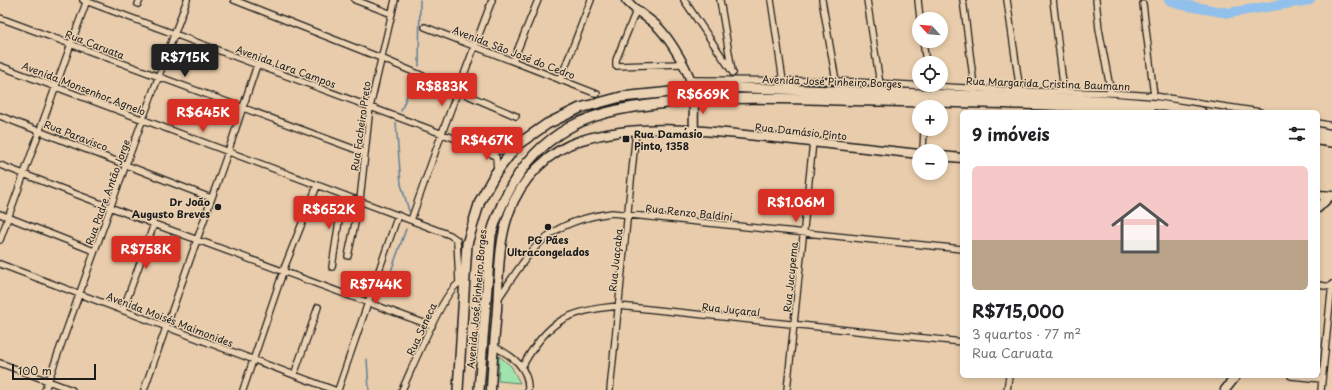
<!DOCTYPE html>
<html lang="pt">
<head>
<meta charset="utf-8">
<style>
	:root { --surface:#fff; --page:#f6f6f6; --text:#202124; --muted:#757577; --accent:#d93025 }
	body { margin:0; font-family:"Playpen Sans",sans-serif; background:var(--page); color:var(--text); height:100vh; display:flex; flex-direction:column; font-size:15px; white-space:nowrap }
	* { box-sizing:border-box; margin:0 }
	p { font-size:13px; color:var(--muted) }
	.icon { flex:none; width:22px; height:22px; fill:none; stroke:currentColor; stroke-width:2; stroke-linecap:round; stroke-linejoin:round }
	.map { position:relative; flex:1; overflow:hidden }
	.side { position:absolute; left:960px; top:110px; width:360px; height:268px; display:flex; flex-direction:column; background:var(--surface); border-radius:6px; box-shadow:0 2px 6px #0003 }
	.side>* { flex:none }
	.needle { width:26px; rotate:296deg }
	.controls { position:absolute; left:912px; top:12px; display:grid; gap:8px }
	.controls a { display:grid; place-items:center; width:36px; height:36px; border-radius:50%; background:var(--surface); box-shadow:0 2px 6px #0003; font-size:20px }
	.scale { position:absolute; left:12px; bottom:10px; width:84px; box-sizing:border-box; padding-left:4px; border:2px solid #1c1c1c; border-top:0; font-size:11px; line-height:14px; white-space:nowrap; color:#1c1c1c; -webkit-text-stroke:3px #ebd2b3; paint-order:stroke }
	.price { position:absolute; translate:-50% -34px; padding:0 9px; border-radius:4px; background:var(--accent); color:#fff; font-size:13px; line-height:26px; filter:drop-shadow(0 1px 2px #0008) }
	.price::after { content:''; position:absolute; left:50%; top:24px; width:12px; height:9px; margin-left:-6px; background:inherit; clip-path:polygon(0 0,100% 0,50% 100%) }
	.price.current { background:#222; color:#fff }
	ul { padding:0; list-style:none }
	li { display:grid; align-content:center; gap:8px; height:212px; padding:0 12px }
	li span { display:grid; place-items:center; height:124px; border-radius:6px; color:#555 }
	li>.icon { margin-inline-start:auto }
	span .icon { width:72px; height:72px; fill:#fffc; stroke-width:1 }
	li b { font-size:17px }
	h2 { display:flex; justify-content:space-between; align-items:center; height:48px; padding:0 12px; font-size:17px }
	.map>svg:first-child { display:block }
	.green { fill:#9fe3af; stroke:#5e8066 }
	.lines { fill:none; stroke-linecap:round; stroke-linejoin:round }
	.stream { stroke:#627e99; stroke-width:1.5 }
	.river { stroke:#91c0ec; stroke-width:10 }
	.street-casing { stroke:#1c1c1c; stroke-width:8 }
	.secondary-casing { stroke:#1c1c1c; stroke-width:11 }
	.primary-casing { stroke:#1c1c1c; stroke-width:12 }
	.street { stroke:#ebd2b3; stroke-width:5.5 }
	.secondary { stroke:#ebd2b3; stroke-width:8 }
	.primary { stroke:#ebd2b3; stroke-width:9 }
	.poi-dot { fill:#1c1c1c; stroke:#ebd2b3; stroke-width:1.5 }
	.labels { text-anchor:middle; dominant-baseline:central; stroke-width:3; stroke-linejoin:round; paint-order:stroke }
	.street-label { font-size:10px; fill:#1c1c1c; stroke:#ebd2b3 }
	.poi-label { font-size:10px; font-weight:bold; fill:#1c1c1c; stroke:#ebd2b3; text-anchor:start }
</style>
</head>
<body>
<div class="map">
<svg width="1332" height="390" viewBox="0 0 1332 390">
	<rect width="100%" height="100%" fill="#e8ccab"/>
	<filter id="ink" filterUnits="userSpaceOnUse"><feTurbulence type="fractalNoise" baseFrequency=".025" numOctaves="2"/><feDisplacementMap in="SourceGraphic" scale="8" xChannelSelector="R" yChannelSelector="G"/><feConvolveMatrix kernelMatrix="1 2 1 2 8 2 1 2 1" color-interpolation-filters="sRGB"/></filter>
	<g filter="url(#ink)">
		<path class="green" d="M499 356 511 366 520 383 498 381Z"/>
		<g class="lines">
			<path class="stream" d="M419 66 420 0
				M401 111 414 77
				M396 123 401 184 409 211
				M383 294 406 229
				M367 359 369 390"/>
			<path class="river" d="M1169 0 1178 4 1228 13 1310 0"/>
			<g class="street-casing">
				<path id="street" d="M83 0 483 149 497 151H512
					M234 0 381 58 516 116
					M355 0 392 14
					M684 0 733 73
					M720 0 732 71
					M771 0 783 81
					M822 0 836 81
					M867 0 880 84
					M918 0 920 19
					M963 0 975 93
					M1007 0 1020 91
					M1053 0 1064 92
					M1096 0 1099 29 1111 93
					M138 4 140 0
					M1143 4 1154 96
					M636 11 616 60V66L681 64
					M0 18 365 153
					M425 27 597 94
					M923 41 926 63
					M513 61 538 0
					M0 66 450 235 457 240 459 283
					M560 80 591 0
					M690 80 836 81 1020 91 1111 93 1154 96 1260 112
					M0 116 211 198
					M1318 123 1332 126
					M487 151 496 157 497 171
					M923 151 924 129
					M0 165 154 224 432 326
					M0 214 94 251
					M411 220 442 133 492 0
					M0 240 87 0
					M348 256 360 200 370 107 395 0
					M0 264 334 390
					M332 267 343 195
					M1318 285 1332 287
					M498 299C533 247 545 222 612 213L962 249
					M123 310 154 224
					M495 347C512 356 529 367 528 390
					M0 363 72 390
					M522 367C547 321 568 310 619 306L962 342
					M294 375 318 307
					M1291 376 1322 379
					M45 390 118 186 187 0
					M144 390 228 152 257 65
					M243 390 285 266 317 186
					M338 390 398 215
					M402 390C411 371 445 287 460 283
					M610 390 636 131
					M787 390 813 142
					M1007 390 1009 376
					M1321 390 1332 284"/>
			</g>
			<g class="secondary-casing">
				<path id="secondary" d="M626 0C635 11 648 17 659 28 671 41 690 72 693 89 695 102 693 116 694 130
					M941 156 962 158
					M1318 195 1332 196
					M1318 208 1330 196
					M491 390C492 363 495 336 497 309 499 277 498 243 509 213 520 180 549 150 582 140 642 122 706 131 766 137 817 143 868 148 919 154
					M1225 390 1236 376"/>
			</g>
			<g class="primary-casing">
				<path id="primary" d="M1318 132 1332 135
					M1318 140 1332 142
					M458 390 467 244 480 201 495 174 517 145 547 124 580 108 621 97 722 87 1096 100 1158 105 1201 112
					M479 390 491 235C504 190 529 150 570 127 603 109 639 106 675 102 744 95 813 100 882 101 971 103 1061 103 1150 112"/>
			</g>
			<use href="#street" class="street"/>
			<use href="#secondary" class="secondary"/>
			<use href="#primary" class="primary"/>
		</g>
	</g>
	<g class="poi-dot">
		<rect x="622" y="135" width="8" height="8" rx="2"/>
		<circle cx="218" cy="207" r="4"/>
		<circle cx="548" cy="227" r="4"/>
	</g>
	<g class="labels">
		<g class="street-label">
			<text transform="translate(95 44) rotate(21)">Rua Caruata</text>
			<text transform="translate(514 52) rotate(21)">Avenida São José do Cedro</text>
			<text transform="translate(286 66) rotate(20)">Avenida Lara Campos</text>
			<text transform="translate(832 81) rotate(2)">Avenida José Pinheiro Borges</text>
			<text transform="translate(1048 83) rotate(2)">Rua Margarida Cristina Baumann</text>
			<text transform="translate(84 88) rotate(21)">Avenida Monsenhor Agnelo</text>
			<text transform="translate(360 126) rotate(-82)">Rua Facheiro Preto</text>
			<text transform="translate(801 131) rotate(6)">Rua Damásio Pinto</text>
			<text transform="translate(76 135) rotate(21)">Rua Paravisco</text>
			<text transform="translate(107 192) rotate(-70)">Rua Padre Antão Jorge</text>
			<text transform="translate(689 212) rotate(6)">Rua Renzo Baldini</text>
			<text transform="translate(615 260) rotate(-84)">Rua Juaçaba</text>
			<text transform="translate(790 277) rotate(-84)">Rua Jucupema</text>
			<text transform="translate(476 299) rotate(-85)">Avenida José Pinheiro Borges</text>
			<text transform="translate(731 309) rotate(6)">Rua Juçaral</text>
			<text transform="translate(170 319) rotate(21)">Avenida Moisés Maimonides</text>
			<text transform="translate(421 329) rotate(-65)">Rua Seneca</text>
		</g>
		<g class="poi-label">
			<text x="634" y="133">Rua Damásio<tspan x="634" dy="12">Pinto, 1358</tspan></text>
			<text x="210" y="201" text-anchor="end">Dr João<tspan x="210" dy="12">Augusto Breves</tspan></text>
			<text x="548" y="239" text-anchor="middle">PG Pães<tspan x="548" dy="12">Ultracongelados</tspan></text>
		</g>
	</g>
</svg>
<div class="controls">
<a><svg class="needle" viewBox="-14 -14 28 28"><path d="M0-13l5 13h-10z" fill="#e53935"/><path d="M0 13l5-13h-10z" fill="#757577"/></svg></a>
<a><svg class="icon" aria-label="locate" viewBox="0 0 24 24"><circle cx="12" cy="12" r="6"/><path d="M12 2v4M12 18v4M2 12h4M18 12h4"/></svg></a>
<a>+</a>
<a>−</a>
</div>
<div class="scale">100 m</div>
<b class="price current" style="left:185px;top:78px">R$715K</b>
<b class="price" style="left:442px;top:107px">R$883K</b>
<b class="price" style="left:703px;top:115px">R$669K</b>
<b class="price" style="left:203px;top:133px">R$645K</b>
<b class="price" style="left:487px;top:161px">R$467K</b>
<b class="price" style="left:796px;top:223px">R$1.06M</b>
<b class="price" style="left:329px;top:230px">R$652K</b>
<b class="price" style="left:146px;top:270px">R$758K</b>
<b class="price" style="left:376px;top:305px">R$744K</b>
<section class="side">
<h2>9 imóveis<svg class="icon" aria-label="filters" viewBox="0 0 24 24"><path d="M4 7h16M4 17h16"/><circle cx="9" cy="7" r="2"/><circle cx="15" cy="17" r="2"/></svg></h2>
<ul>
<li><span style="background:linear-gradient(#f6c9c9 60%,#b9a48a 0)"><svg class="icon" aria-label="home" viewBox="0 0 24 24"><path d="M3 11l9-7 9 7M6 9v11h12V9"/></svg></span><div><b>R$715,000</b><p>3 quartos · 77 m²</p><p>Rua Caruata</p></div></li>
</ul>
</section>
</div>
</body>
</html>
